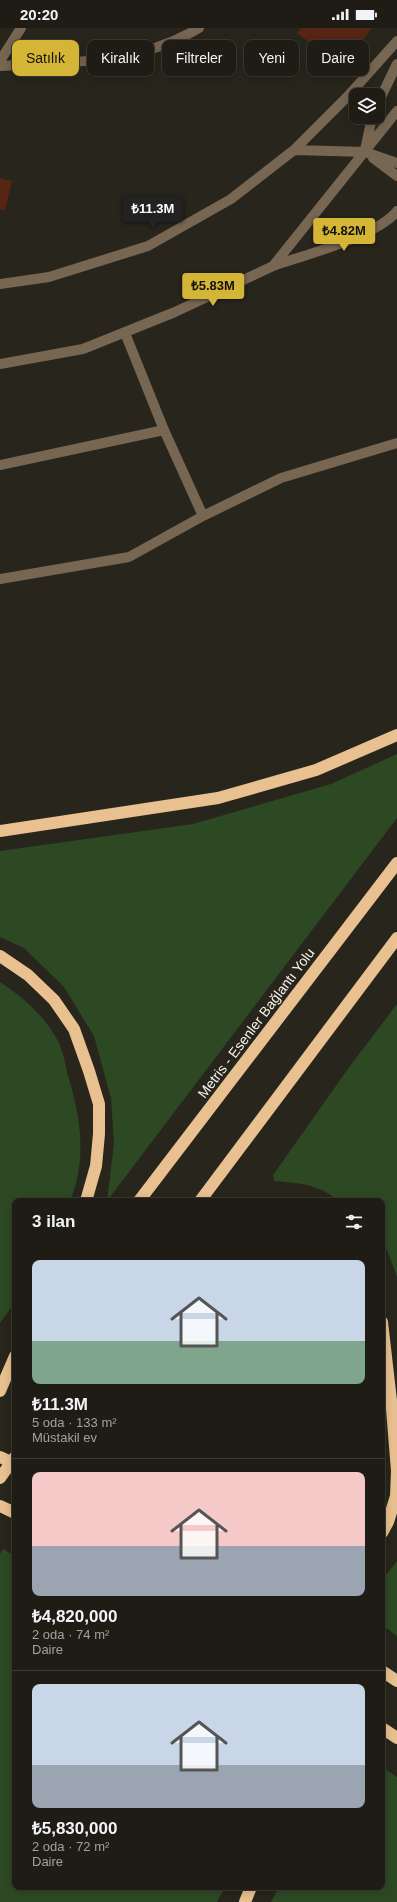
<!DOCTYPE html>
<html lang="tr">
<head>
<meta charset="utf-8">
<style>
	:root { --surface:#1e1c15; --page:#2b2922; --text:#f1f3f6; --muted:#a1a1a0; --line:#3c3a34; --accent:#d5b535 }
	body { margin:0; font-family:Helvetica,sans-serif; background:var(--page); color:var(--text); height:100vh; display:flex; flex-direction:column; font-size:15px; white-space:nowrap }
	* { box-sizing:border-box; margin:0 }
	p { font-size:13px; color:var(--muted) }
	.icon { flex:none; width:22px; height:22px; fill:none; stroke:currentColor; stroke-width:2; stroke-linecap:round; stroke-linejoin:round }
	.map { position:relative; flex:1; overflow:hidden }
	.sheet { position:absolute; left:12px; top:1170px; width:373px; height:692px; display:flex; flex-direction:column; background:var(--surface); border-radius:8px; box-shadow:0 2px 10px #0003,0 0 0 1px var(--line) }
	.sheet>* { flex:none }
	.top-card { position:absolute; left:12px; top:12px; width:373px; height:36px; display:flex; gap:8px }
	.fabs { position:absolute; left:349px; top:60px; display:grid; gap:8px }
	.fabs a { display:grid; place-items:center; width:36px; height:36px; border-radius:8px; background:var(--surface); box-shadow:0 2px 10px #0003,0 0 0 1px var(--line); font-size:20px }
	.price { position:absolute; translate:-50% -34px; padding:0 9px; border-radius:4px; background:var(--accent); color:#111; font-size:13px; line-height:26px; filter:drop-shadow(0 1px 2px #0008) }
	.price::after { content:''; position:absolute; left:50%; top:24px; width:12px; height:9px; margin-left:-6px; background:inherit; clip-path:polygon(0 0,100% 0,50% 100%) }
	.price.on { background:#222; color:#fff }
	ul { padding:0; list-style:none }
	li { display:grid; align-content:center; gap:8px; height:212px; padding:0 20px }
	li+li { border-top:1px solid var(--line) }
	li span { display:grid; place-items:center; height:124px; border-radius:8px; color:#555 }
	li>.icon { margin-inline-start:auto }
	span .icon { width:72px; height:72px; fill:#fffc; stroke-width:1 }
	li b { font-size:17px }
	h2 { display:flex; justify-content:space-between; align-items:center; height:48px; padding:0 20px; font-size:17px }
	.chip { padding:0 14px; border-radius:8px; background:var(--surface); box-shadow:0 2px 10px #0003,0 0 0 1px var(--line); font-size:14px; line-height:36px }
	.chip.on { background:var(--accent); color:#111 }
	.status { display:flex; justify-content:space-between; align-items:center; height:28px; padding:0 20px; background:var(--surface); direction:ltr }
	.status svg { height:11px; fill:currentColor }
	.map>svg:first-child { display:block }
	.green { fill:#2c4924 }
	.building { fill:#572514 }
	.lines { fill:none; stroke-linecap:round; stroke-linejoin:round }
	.minor { stroke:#766652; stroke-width:10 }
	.highway { stroke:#e9c08f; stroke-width:12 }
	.highway-bridge { stroke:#e9c08f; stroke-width:12 }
	.labels { text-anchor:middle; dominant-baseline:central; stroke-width:3; stroke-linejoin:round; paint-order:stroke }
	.street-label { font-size:14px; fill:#f4f2ec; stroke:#28251c }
</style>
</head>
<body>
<div class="status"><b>20:20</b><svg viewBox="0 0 49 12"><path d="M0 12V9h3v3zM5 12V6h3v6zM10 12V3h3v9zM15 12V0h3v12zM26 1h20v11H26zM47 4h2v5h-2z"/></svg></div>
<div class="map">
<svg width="397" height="1874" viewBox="0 0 397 1874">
	<rect width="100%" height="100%" fill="#28251c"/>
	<path class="green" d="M397 726V790L107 1173 114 1115 111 1070 94 1008 64 959 24 920 0 909V823L193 796 331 756Z
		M0 954C23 969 46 989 59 1015 63 1023 65 1035 67 1044 80 1087 88 1130 70 1173H15V1274L0 1295Z
		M397 976V1249L387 1222 382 1217V1173H338C320 1156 298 1155 274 1153L273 1147 350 1038Z
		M3 1521 15 1528V1859H225L217 1874H0V1526Z
		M397 1533V1608L382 1597V1547H386Z
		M382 1739 397 1749V1874H271L279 1859H382Z"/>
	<path class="building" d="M301 0H372L342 39 297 5Z
		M0 150 12 153 5 182 0 181Z"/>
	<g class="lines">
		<path class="minor" d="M0 33 21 0
			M0 38C69 34 138 37 199 0
			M378 75 397 36
			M294 122 365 124 397 135
			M365 122 372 89
			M373 130 397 148
			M273 238C305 227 377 208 397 183
			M0 256 49 249 148 218 231 171 294 122 348 68 397 13
			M125 305 164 402 203 488
			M0 336 83 321 175 284 273 238 397 83
			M0 437 164 402
			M0 551 129 529 203 488 281 450 397 415"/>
		<path class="highway" d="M0 803 218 770 316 742 397 707
			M0 928 28 947 54 972 74 1001 89 1043 99 1076V1106L96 1138 86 1173
			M139 1173 397 835
			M200 1173 397 910
			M382 1294 392 1381 397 1443 396 1468 388 1494 382 1505
			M0 1363 15 1328
			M0 1429 15 1436
			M0 1478 15 1485
			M382 1643 397 1653
			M382 1700 397 1710
			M245 1874 251 1859"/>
		<path class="highway-bridge" d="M0 1450 15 1429"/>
	</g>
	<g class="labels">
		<g class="street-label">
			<text transform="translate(256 995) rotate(-53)">Metris - Esenler Bağlantı Yolu</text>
		</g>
	</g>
</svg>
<div class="fabs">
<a><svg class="icon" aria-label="layers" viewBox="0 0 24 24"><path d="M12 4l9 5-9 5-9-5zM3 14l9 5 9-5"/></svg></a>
</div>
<b class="price on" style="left:153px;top:202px">₺11.3M</b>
<b class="price" style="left:344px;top:224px">₺4.82M</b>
<b class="price" style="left:213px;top:279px">₺5.83M</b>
<div class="top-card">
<a class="chip on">Satılık</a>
<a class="chip">Kiralık</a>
<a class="chip">Filtreler</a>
<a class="chip">Yeni</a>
<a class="chip">Daire</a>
</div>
<section class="sheet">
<h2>3 ilan<svg class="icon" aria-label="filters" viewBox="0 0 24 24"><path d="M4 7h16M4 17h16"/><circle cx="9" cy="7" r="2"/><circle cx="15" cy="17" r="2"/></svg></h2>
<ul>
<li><span style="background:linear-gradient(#c9d6e8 65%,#7fa58c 0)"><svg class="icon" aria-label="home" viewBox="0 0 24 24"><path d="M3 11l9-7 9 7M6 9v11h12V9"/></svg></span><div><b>₺11.3M</b><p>5 oda · 133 m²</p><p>Müstakil ev</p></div></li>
<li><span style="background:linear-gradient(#f6c9c9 60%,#9aa5b1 0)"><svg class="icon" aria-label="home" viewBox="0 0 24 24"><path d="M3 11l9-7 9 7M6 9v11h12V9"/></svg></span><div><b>₺4,820,000</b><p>2 oda · 74 m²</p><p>Daire</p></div></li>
<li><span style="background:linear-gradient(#c9d6e8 65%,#9aa5b1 0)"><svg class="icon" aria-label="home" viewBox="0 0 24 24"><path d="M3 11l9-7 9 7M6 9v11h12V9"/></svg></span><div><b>₺5,830,000</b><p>2 oda · 72 m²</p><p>Daire</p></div></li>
</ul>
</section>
</div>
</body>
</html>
